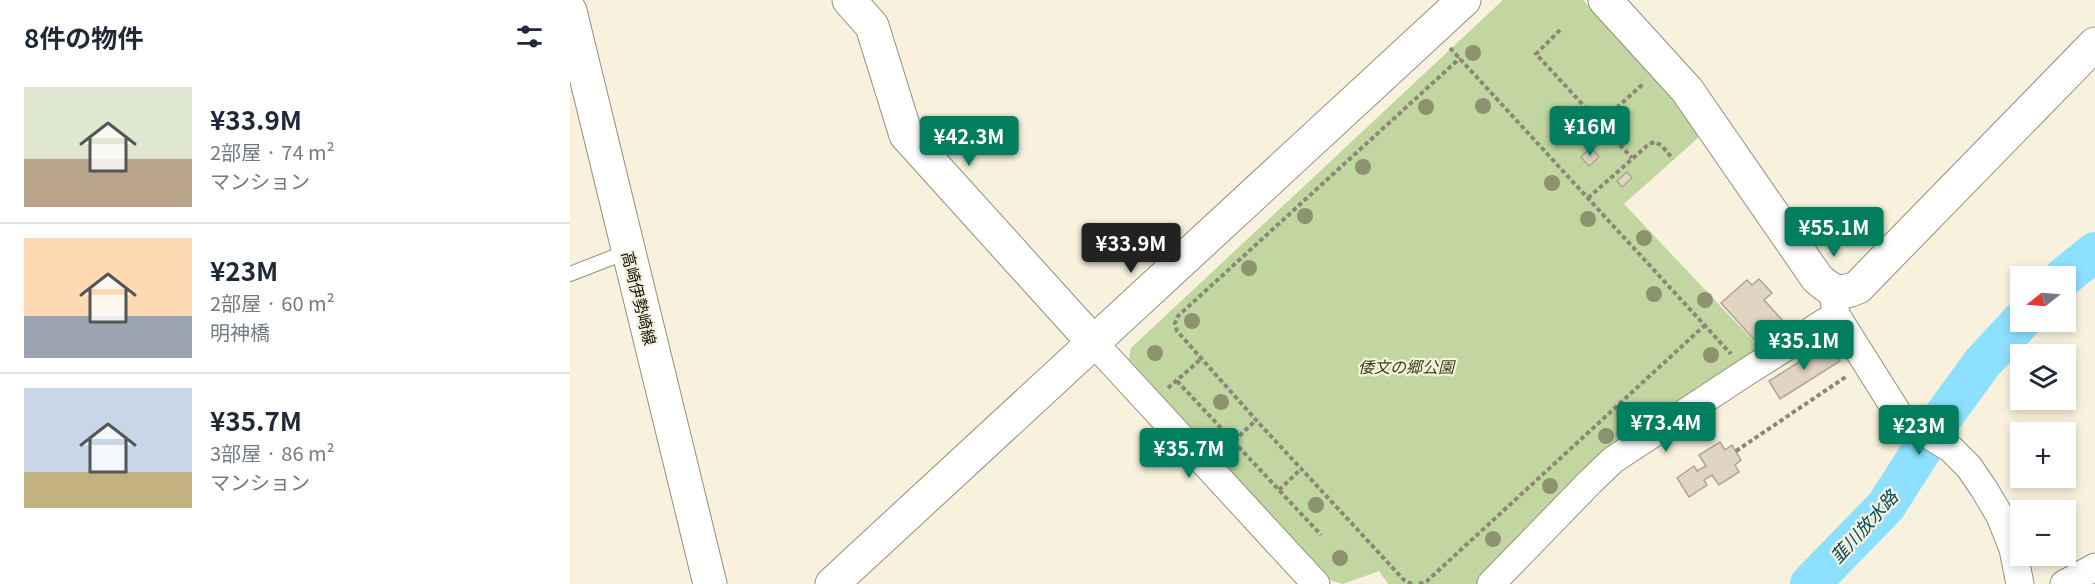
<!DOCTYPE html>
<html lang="ja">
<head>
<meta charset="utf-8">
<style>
	:root { --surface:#fff; --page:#f2f2f3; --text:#1f2937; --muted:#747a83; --line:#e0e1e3; --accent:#007e5e }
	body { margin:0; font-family:Georgia,"Noto Sans JP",serif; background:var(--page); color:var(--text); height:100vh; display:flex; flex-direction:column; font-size:22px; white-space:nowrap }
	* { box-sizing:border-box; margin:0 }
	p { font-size:20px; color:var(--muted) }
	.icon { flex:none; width:33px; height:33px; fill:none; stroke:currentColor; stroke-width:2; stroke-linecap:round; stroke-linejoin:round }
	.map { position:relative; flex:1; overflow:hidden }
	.side { display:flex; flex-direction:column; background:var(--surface); width:570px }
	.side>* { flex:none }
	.needle { width:39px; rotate:253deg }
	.controls { position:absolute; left:1440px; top:266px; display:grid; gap:12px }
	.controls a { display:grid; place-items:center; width:66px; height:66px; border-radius:0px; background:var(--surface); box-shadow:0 3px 9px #0003; font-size:30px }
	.price { position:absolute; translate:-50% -51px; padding:0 14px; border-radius:6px; background:var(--accent); color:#fff; font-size:20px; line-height:39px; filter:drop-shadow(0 2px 3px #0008) }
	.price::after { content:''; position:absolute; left:50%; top:36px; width:18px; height:14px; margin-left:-9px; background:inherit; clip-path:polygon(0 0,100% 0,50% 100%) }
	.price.selected { background:#222; color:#fff }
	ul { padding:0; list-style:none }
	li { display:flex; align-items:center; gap:18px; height:150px; padding:0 24px }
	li+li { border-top:2px solid var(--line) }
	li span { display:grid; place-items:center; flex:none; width:168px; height:120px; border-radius:0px; color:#555 }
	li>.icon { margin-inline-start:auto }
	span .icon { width:72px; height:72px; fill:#fffc; stroke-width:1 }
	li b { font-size:26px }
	h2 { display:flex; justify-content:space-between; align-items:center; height:72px; padding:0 24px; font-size:26px }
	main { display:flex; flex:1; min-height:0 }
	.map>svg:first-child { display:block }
	.green { fill:#c2d6a1 }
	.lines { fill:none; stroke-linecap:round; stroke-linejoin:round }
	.river { stroke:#8de0ff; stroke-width:40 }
	.building { fill:#e1d4c3; stroke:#b0a493; stroke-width:1.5 }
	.lane-casing { stroke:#948f7c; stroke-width:16 }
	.street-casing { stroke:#948f7c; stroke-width:29 }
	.secondary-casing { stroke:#948f7c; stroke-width:35 }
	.primary-casing { stroke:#948f7c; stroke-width:35 }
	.path { stroke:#8b8779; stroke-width:4; stroke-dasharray:4.5 3; stroke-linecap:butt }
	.lane { stroke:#fff; stroke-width:14 }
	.street { stroke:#fff; stroke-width:27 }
	.secondary { stroke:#fff; stroke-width:33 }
	.primary { stroke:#fff; stroke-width:33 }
	.tree { fill:#8d926f }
	.labels { text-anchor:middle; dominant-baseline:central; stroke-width:4.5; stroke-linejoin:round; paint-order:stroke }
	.street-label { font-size:16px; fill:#0f0e07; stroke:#f7f1dd }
	.park-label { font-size:16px; font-style:italic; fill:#364515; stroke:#f7f1dd }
	.water-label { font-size:18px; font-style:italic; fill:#004b60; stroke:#f7f1dd }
</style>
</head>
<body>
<main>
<section class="side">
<h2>8件の物件<svg class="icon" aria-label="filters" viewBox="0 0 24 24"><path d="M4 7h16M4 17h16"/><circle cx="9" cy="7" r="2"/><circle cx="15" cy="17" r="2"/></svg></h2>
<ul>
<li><span style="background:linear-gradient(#dfe7d0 60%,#b9a48a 0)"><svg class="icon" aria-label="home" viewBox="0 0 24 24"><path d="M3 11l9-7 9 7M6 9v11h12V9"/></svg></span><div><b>¥33.9M</b><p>2部屋 · 74 m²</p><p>マンション</p></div></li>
<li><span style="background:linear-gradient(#ffd9b3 65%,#9aa5b1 0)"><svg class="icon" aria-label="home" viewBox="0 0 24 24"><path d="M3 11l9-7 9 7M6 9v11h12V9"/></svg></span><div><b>¥23M</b><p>2部屋 · 60 m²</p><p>明神橋</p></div></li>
<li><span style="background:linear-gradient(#c9d6e8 70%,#c2b280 0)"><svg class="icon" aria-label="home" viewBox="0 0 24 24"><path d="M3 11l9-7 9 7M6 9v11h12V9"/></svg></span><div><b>¥35.7M</b><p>3部屋 · 86 m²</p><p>マンション</p></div></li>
</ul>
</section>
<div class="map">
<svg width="1525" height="584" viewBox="0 0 1525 584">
	<rect width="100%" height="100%" fill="#f7f1dd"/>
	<path class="green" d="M933 0H1013L1101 95 1130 136 1054 204 1193 351 1030 457 906 584H818L809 571 773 584 756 579 558 363 561 348Z"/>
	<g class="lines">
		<path class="river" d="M1495 276 1525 252
			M1240 584 1316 506 1372 418 1413 362 1451 321"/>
	</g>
	<path class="building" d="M1021 148 1029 157 1019 166 1011 157Z
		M1057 172 1062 178 1052 187 1047 181Z
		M1189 279 1202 293 1194 300 1215 323 1190 346 1151 303 1177 280 1182 285Z
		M1259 343 1270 361 1210 399 1199 381Z
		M1150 442 1155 450 1162 445 1171 460 1165 465 1169 472 1149 485 1142 475 1134 480 1137 485 1119 497 1107 478 1124 466 1127 471 1136 466 1129 455Z"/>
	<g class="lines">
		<g class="lane-casing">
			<path id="lane" d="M0 274 59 251"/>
		</g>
		<g class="street-casing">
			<path id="street" d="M1264 298 1266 315 1331 418 1381 449 1399 467 1414 489 1430 516 1443 549 1450 584
				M524 343 746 584
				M921 584 1020 482 1043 460 1175 373 1266 315
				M1494 584 1525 567"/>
		</g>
		<g class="secondary-casing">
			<path id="secondary" d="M279 0 302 26 336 135 524 343
				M1035 0 1117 90 1247 278C1261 291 1269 296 1288 287L1525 44
				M262 584 894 0"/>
		</g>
		<g class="primary-casing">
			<path id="primary" d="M0 11 140 584"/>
		</g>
		<path class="path" d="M990 30 966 54 1062 158
			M880 48 1161 354
			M1030 123 1074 83
			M1018 198 1079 144 1085 142 1092 146 1103 159
			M607 381 751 535
			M598 388 631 359
			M664 441 686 420
			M1166 451 1277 376
			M709 490 731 469
			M842 584 834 580 686 420 607 331 605 323 608 316 890 58
			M849 584 857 581 1135 325"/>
		<use href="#lane" class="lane"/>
		<use href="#street" class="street"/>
		<use href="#secondary" class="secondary"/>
		<use href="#primary" class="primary"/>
	</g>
	<g class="tree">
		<circle cx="903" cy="53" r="8"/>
		<circle cx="913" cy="106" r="8"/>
		<circle cx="856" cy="107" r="8"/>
		<circle cx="793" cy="167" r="8"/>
		<circle cx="982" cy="183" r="8"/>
		<circle cx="735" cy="216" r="8"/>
		<circle cx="1018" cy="219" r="8"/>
		<circle cx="1074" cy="238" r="8"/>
		<circle cx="679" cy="268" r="8"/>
		<circle cx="1084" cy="294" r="8"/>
		<circle cx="1135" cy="300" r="8"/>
		<circle cx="622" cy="321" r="8"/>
		<circle cx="585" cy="353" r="8"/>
		<circle cx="1141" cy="355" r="8"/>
		<circle cx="651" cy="402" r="8"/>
		<circle cx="1036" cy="436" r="8"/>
		<circle cx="980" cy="486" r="8"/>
		<circle cx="746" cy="505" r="8"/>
		<circle cx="923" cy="539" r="8"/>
		<circle cx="770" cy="558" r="8"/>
	</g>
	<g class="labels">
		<g class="street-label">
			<text transform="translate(70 298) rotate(76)">高崎伊勢崎線</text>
		</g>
		<g class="park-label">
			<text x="836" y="366">倭文の郷公園</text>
		</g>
		<g class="water-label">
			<text transform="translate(1293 526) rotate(-48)">韮川放水路</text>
		</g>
	</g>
</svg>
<div class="controls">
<a><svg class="needle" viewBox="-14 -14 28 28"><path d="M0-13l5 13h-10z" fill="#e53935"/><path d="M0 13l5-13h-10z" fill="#747a83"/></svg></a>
<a><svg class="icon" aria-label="layers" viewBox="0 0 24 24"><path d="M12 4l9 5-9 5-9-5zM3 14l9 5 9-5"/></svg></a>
<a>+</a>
<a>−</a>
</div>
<b class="price" style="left:1020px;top:157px">¥16M</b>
<b class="price" style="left:399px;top:167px">¥42.3M</b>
<b class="price" style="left:1264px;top:258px">¥55.1M</b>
<b class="price selected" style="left:561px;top:274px">¥33.9M</b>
<b class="price" style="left:1234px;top:371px">¥35.1M</b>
<b class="price" style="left:1096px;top:453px">¥73.4M</b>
<b class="price" style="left:1349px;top:456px">¥23M</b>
<b class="price" style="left:619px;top:479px">¥35.7M</b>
</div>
</main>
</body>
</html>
